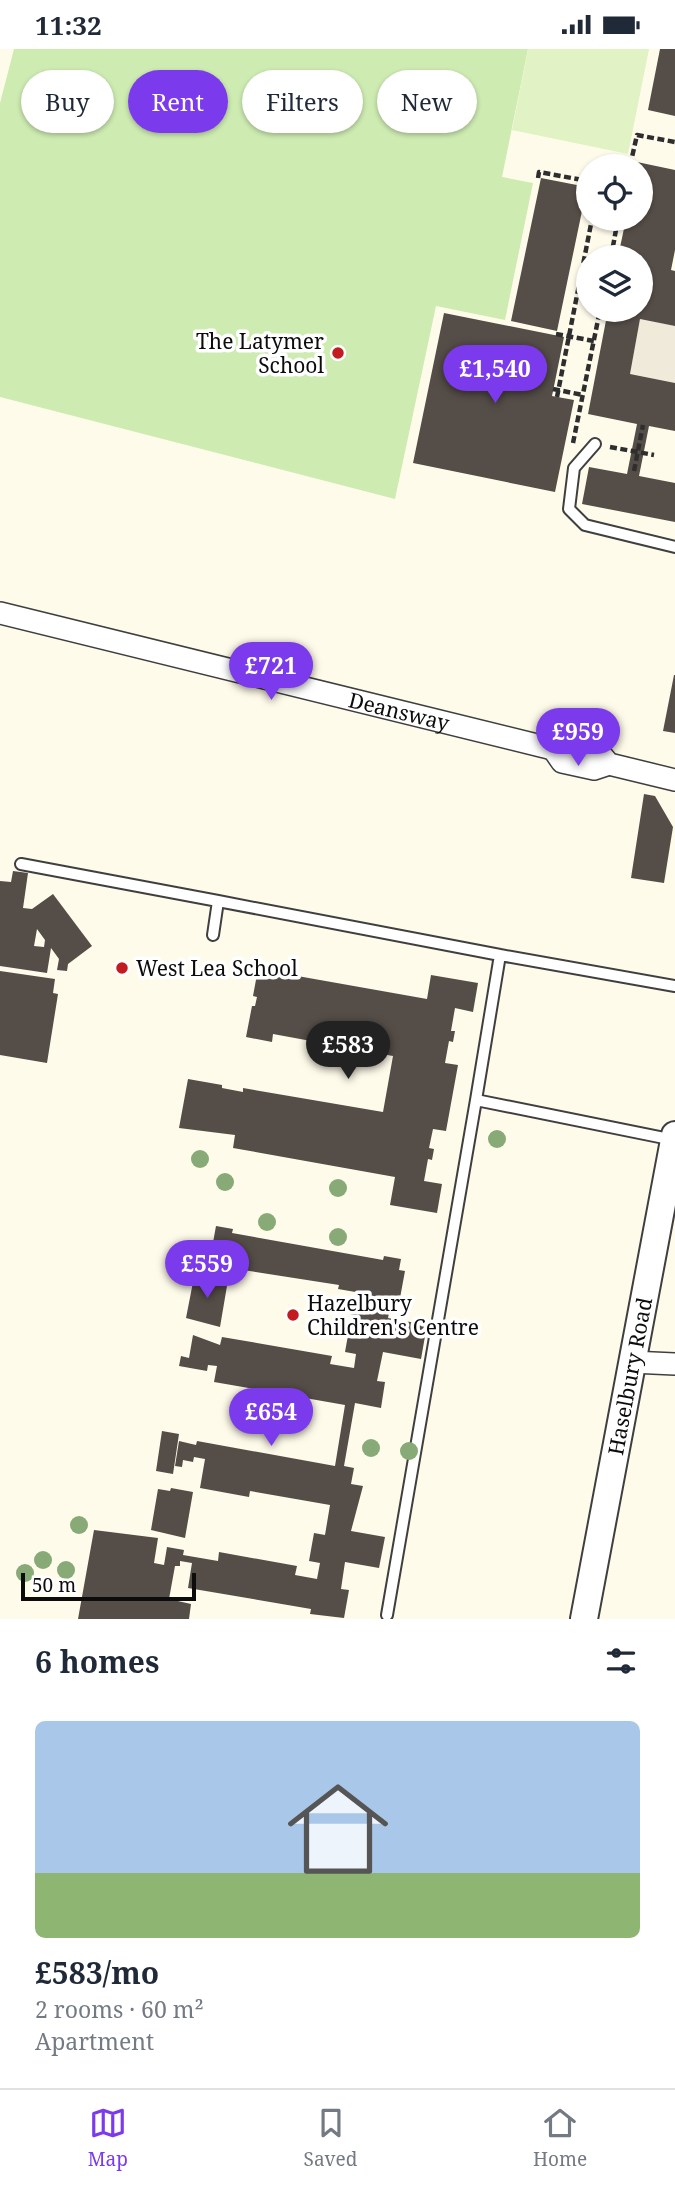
<!DOCTYPE html>
<html lang="en">
<head>
<meta charset="utf-8">
<style>
	:root { --surface:#fff; --page:#f6f6f7; --text:#1f2937; --muted:#747a83; --line:#e0e1e3; --accent:#7c3aed }
	body { margin:0; font-family:"Noto Serif",serif; background:var(--page); color:var(--text); height:100vh; display:flex; flex-direction:column; font-size:26px; white-space:nowrap }
	* { box-sizing:border-box; margin:0 }
	p { font-size:23px; color:var(--muted) }
	.icon { flex:none; width:38px; height:38px; fill:none; stroke:currentColor; stroke-width:2; stroke-linecap:round; stroke-linejoin:round }
	.map { position:relative; height:1570px; overflow:hidden }
	.side { display:flex; flex-direction:column; background:var(--surface); flex:1 }
	.side>* { flex:none }
	.hud { position:absolute; left:21px; top:21px; width:634px; height:63px; display:flex; gap:14px }
	.buttons { position:absolute; left:576px; top:105px; display:grid; gap:14px }
	.buttons a { display:grid; place-items:center; width:77px; height:77px; border-radius:50%; background:var(--surface); box-shadow:0 2px 5px #0004; font-size:35px }
	.scale { position:absolute; left:21px; bottom:18px; width:175px; box-sizing:border-box; padding-left:7px; border:4px solid #0c0c0c; border-top:0; font-size:19px; line-height:24px; white-space:nowrap; color:#0c0c0c; -webkit-text-stroke:5px #fff; paint-order:stroke }
	.price { position:absolute; translate:-50% -60px; padding:0 16px; border-radius:24px; background:var(--accent); color:#fff; font-size:23px; line-height:46px; filter:drop-shadow(0 2px 4px #0008) }
	.price::after { content:''; position:absolute; left:50%; top:42px; width:21px; height:16px; margin-left:-10px; background:inherit; clip-path:polygon(0 0,100% 0,50% 100%) }
	.price.selected { background:#222; color:#fff }
	ul { padding:0; list-style:none }
	li { display:grid; align-content:center; gap:14px; height:371px; padding:0 35px }
	li span { display:grid; place-items:center; height:217px; border-radius:10px; color:#555 }
	li>.icon { margin-inline-start:auto }
	span .icon { width:126px; height:126px; fill:#fffc; stroke-width:1 }
	li b { font-size:30px }
	h2 { display:flex; justify-content:space-between; align-items:center; height:84px; padding:0 35px; font-size:30px }
	.chip { padding:0 24px; border-radius:32px; background:var(--surface); box-shadow:0 2px 5px #0004; font-size:24px; line-height:63px }
	.chip.selected { background:var(--accent); color:#fff }
	.status { display:flex; justify-content:space-between; align-items:center; height:49px; padding:0 35px; background:var(--surface); direction:ltr }
	.status svg { height:19px; fill:currentColor }
	.dock { display:flex; justify-content:space-around; align-items:center; height:98px; border-top:2px solid var(--line); background:var(--surface); font-size:19px; color:var(--muted) }
	.dock a { display:grid; justify-items:center; gap:4px }
	.dock .selected { color:var(--accent) }
	.map>svg:first-child { display:block }
	.green { fill:#ceebb2 }
	.pitch { fill:#e1f2c4 }
	.plaza { fill:#efeada }
	.building { fill:#554d47; fill-rule:evenodd }
	.lines { fill:none; stroke-linecap:round; stroke-linejoin:round }
	.service-casing { stroke:#3f3f3f; stroke-width:14 }
	.minor-casing { stroke:#3f3f3f; stroke-width:24 }
	.tertiary-casing { stroke:#3f3f3f; stroke-width:30 }
	.path { stroke:#2e2e2e; stroke-width:4.5; stroke-dasharray:7 3.5; stroke-linecap:butt }
	.service { stroke:#fff; stroke-width:10 }
	.minor { stroke:#fff; stroke-width:21 }
	.tertiary { stroke:#fff; stroke-width:26 }
	.tree { fill:#8a7 }
	.poi-dot { fill:#c31c20; stroke:#fff; stroke-width:2.5 }
	.labels { text-anchor:middle; dominant-baseline:central; stroke-width:7; stroke-linejoin:round; paint-order:stroke }
	.poi-label { font-size:21px; fill:#0c0c0c; stroke:#fff; text-anchor:start }
	.street-label { font-size:21px; fill:#0c0c0c; stroke:#fff }
</style>
</head>
<body>
<div class="status"><b>11:32</b><svg viewBox="0 0 49 12"><path d="M0 12V9h3v3zM5 12V6h3v6zM10 12V3h3v9zM15 12V0h3v12zM26 1h20v11H26zM47 4h2v5h-2z"/></svg></div>
<div class="map">
<svg width="675" height="1570" viewBox="0 0 675 1570">
	<rect width="100%" height="100%" fill="#fffbea"/>
	<path class="green" d="M14 0H528L502 128 533 134 505 271 436 257 395 450 0 348V54Z"/>
	<path class="pitch" d="M528 0H649L628 105 512 81Z"/>
	<path class="plaza" d="M640 270 675 277V334L630 325Z"/>
	<path class="building" d="M660 0H675V67L648 61Z
		M637 113 675 121V201L671 221 675 222V277L640 270 630 325 675 334V382L649 377 639 427 675 434V473L582 455 589 418 627 425 637 375 588 365 608 261H640V208H618L626 170H640V117H636Z
		M541 129 587 138 557 282 511 272Z
		M444 264 564 288 552 347 574 351 555 443 413 414Z
		M674 626H675V684L663 682Z
		M644 745 655 747 673 778 664 834 631 829Z
		M13 822 28 824 23 859 32 860 53 845 92 897 68 915 67 922 57 921 59 910 51 899 47 924 0 917V832L11 833ZM37 880 45 891 44 898 34 897Z
		M258 920 427 950 431 926 478 934 473 963 455 959 451 982H455L453 993 449 992 445 1014 458 1016 446 1082 433 1080 429 1099 434 1100 432 1111 428 1110 424 1132 442 1135 437 1164 390 1156 395 1128 233 1099 235 1086 179 1079 188 1030 222 1036V1039L243 1043V1039L383 1063 393 1007 273 985 272 993 246 988 252 957H255L257 948 253 947Z
		M0 922 55 930 53 944 58 945 47 1014 0 1006Z
		M216 1177 233 1180 232 1184 383 1211 384 1207 401 1210 399 1221 405 1222 400 1249 392 1248 388 1269 427 1276 421 1310 383 1303 377 1332 385 1333 381 1359 355 1354 344 1417 354 1419 351 1435 363 1437 351 1482 385 1488 379 1519 345 1513 341 1540 349 1541 344 1569 310 1565 311 1560 188 1539 192 1514 180 1512V1517H175L169 1550 191 1555 189 1570H78L94 1481 158 1489 154 1514 164 1516 167 1498 184 1501 183 1506 218 1512 219 1503 297 1517 295 1526 317 1530 320 1514 309 1512 314 1484 325 1486 330 1456 250 1442 249 1448 200 1439 205 1410 194 1408 193 1413 183 1411 182 1418 175 1417 179 1392 196 1396 197 1392 335 1417 345 1356 214 1333 217 1317 208 1316 207 1322 179 1317 181 1307 189 1309 193 1286 220 1296 222 1288 332 1307 330 1315 354 1319 356 1305 345 1303 353 1258 364 1260 367 1245 338 1240 339 1236 237 1220 239 1206 231 1205 230 1212 201 1207 203 1198 212 1199Z
		M206 1227 228 1231 220 1278 186 1269 194 1228 206 1230Z
		M162 1382 179 1385 173 1425 156 1422Z
		M171 1439 193 1443 185 1489 151 1481 158 1440 170 1442Z"/>
	<g class="lines">
		<g class="service-casing">
			<path id="service" d="M595 395 574 419 569 460 585 476 675 498
				M21 815 218 852
				M213 886 218 852 500 906 476 1051 674 1091
				M500 906 675 937
				M387 1566 476 1051"/>
		</g>
		<g class="minor-casing">
			<g id="minor">
				<path id="s1" d="M0 564 553 700 567 695 598 702 609 715 675 731"/>
				<path d="M553 700 562 713 594 720 609 715"/>
				<path d="M631 1313 675 1315"/>
			</g>
		</g>
		<g class="tertiary-casing">
			<g id="tertiary">
				<path id="s2" d="M584 1570 675 1086"/>
			</g>
		</g>
		<path class="path" d="M602 117 604 110 631 114
			M630 117 637 86 675 93
			M538 129 539 123 588 132
			M611 208 618 170
			M556 285 594 292
			M553 340 583 346
			M557 348 592 170
			M573 394 600 261
			M610 398 654 406
			M634 422 643 376"/>
		<use href="#service" class="service"/>
		<use href="#minor" class="minor"/>
		<use href="#tertiary" class="tertiary"/>
	</g>
	<g class="tree">
		<circle cx="497" cy="1090" r="9"/>
		<circle cx="200" cy="1110" r="9"/>
		<circle cx="225" cy="1133" r="9"/>
		<circle cx="338" cy="1139" r="9"/>
		<circle cx="267" cy="1173" r="9"/>
		<circle cx="338" cy="1188" r="9"/>
		<circle cx="244" cy="1371" r="9"/>
		<circle cx="371" cy="1399" r="9"/>
		<circle cx="409" cy="1402" r="9"/>
		<circle cx="79" cy="1476" r="9"/>
		<circle cx="43" cy="1511" r="9"/>
		<circle cx="66" cy="1521" r="9"/>
		<circle cx="25" cy="1524" r="9"/>
	</g>
	<g class="poi-dot">
		<circle cx="338" cy="304" r="7"/>
		<circle cx="122" cy="919" r="7"/>
		<circle cx="293" cy="1266" r="7"/>
	</g>
	<g class="labels">
		<g class="poi-label">
			<text x="324" y="292" text-anchor="end">The Latymer<tspan x="324" dy="24">School</tspan></text>
			<text x="136" y="919">West Lea School</text>
			<text x="307" y="1254">Hazelbury<tspan x="307" dy="24">Children's Centre</tspan></text>
		</g>
		<g class="street-label">
			<text stroke="none"><textPath href="#s1" startOffset="411">Deansway</textPath></text>
			<text stroke="none"><textPath href="#s2" startOffset="247">Haselbury Road</textPath></text>
		</g>
	</g>
</svg>
<div class="buttons">
<a><svg class="icon" aria-label="locate" viewBox="0 0 24 24"><circle cx="12" cy="12" r="6"/><path d="M12 2v4M12 18v4M2 12h4M18 12h4"/></svg></a>
<a><svg class="icon" aria-label="layers" viewBox="0 0 24 24"><path d="M12 4l9 5-9 5-9-5zM3 14l9 5 9-5"/></svg></a>
</div>
<div class="scale">50 m</div>
<b class="price" style="left:495px;top:356px">£1,540</b>
<b class="price" style="left:271px;top:653px">£721</b>
<b class="price" style="left:578px;top:719px">£959</b>
<b class="price selected" style="left:348px;top:1032px">£583</b>
<b class="price" style="left:207px;top:1251px">£559</b>
<b class="price" style="left:271px;top:1399px">£654</b>
<div class="hud">
<a class="chip">Buy</a>
<a class="chip selected">Rent</a>
<a class="chip">Filters</a>
<a class="chip">New</a>
</div>
</div>
<section class="side">
<h2>6 homes<svg class="icon" aria-label="filters" viewBox="0 0 24 24"><path d="M4 7h16M4 17h16"/><circle cx="9" cy="7" r="2"/><circle cx="15" cy="17" r="2"/></svg></h2>
<ul>
<li><span style="background:linear-gradient(#a9c7e8 70%,#8fb573 0)"><svg class="icon" aria-label="home" viewBox="0 0 24 24"><path d="M3 11l9-7 9 7M6 9v11h12V9"/></svg></span><div><b>£583/mo</b><p>2 rooms · 60 m²</p><p>Apartment</p></div></li>
</ul>
</section>
<nav class="dock">
<a class="selected"><svg class="icon" aria-label="map" viewBox="0 0 24 24"><path d="M3 6l6-2 6 2 6-2v14l-6 2-6-2-6 2zM9 4v14M15 6v14"/></svg>Map</a>
<a><svg class="icon" aria-label="saved" viewBox="0 0 24 24"><path d="M7 4h10v16l-5-4-5 4z"/></svg>Saved</a>
<a><svg class="icon" aria-label="home" viewBox="0 0 24 24"><path d="M3 11l9-7 9 7M6 9v11h12V9"/></svg>Home</a>
</nav>
</body>
</html>
